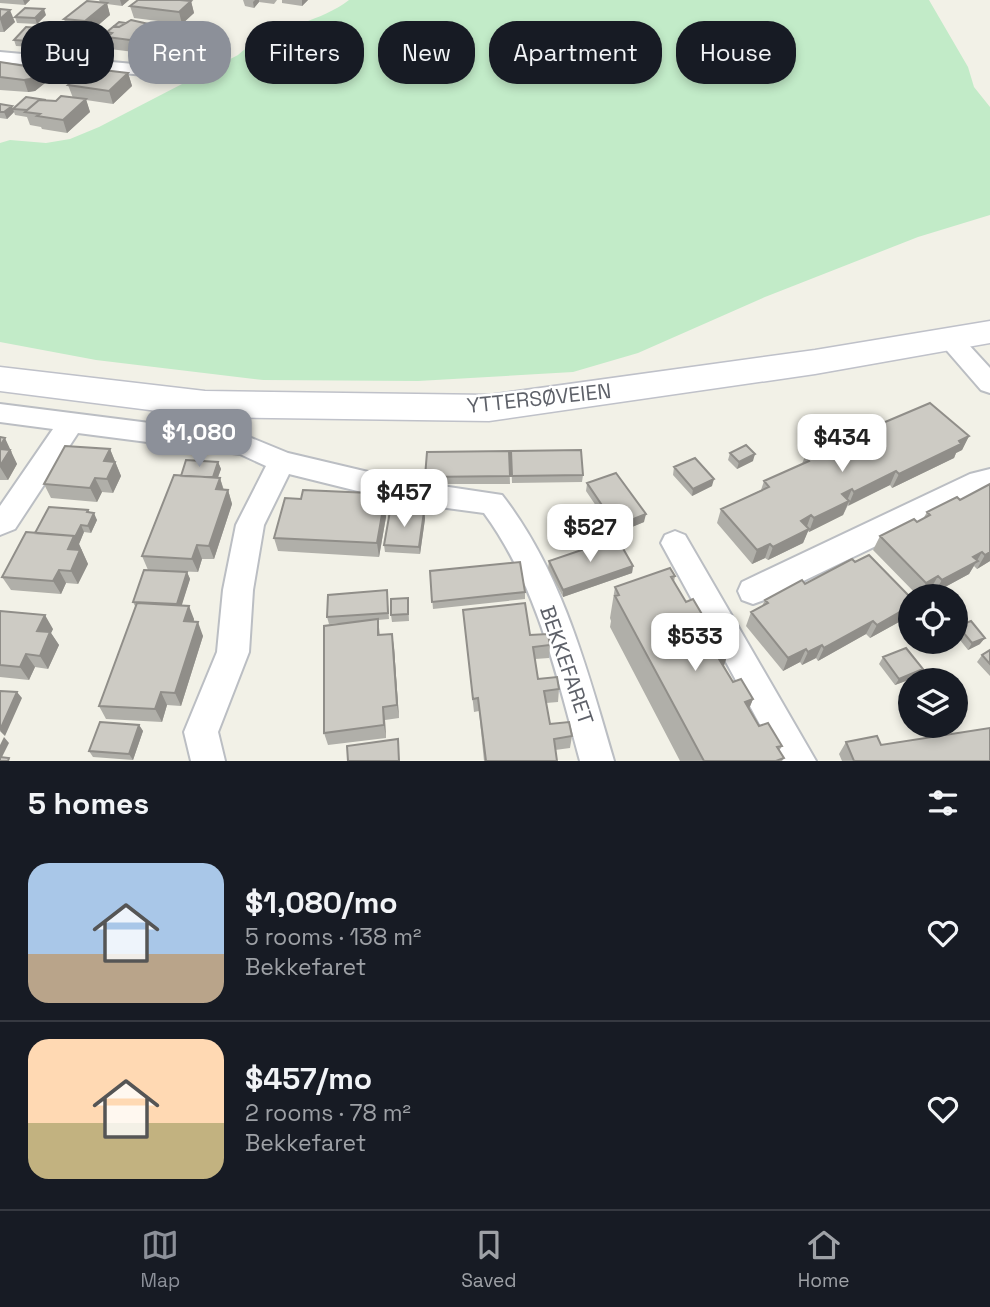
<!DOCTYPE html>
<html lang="en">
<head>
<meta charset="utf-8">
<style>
	:root { --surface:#171b24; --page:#242831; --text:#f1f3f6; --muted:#9ea1a6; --line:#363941; --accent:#8c9099 }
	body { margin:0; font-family:"Space Grotesk",sans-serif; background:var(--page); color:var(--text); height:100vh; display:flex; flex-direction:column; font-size:26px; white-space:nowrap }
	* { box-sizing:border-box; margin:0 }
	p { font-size:23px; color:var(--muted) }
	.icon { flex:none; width:38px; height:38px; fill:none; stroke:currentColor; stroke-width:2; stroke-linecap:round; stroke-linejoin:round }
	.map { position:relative; height:761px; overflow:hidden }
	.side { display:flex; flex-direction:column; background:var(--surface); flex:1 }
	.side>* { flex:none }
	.top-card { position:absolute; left:21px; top:21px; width:948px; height:63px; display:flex; gap:14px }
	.controls { position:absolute; left:898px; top:584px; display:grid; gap:14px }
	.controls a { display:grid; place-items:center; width:70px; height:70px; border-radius:50%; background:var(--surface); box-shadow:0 4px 10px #0003; font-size:35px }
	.price { position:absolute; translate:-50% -60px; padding:0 16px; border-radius:14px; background:#fff; color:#222; font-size:23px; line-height:46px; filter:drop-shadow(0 2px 4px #0008) }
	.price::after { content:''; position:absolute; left:50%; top:42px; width:21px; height:16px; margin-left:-10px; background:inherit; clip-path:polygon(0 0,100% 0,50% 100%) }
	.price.active { background:var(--accent); color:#fff }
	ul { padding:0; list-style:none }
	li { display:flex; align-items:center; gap:21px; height:175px; padding:0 28px }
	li+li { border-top:2px solid var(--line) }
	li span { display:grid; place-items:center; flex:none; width:196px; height:140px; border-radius:21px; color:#555 }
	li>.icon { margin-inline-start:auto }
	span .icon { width:84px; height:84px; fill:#fffc; stroke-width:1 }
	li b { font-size:30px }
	h2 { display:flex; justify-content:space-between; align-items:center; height:84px; padding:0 28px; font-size:30px }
	.chip { padding:0 24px; border-radius:28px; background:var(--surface); box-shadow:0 4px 10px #0003; font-size:24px; line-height:63px }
	.chip.active { background:var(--accent); color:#fff }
	.tabs { display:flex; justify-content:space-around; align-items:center; height:98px; border-top:2px solid var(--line); background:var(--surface); font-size:19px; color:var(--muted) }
	.tabs a { display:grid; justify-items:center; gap:4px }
	.tabs .active { color:var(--accent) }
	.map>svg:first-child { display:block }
	.green { fill:#c2ebc8 }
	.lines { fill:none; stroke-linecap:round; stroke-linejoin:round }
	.minor-casing { stroke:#bbbec3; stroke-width:4 }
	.secondary-casing { stroke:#bfc1c9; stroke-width:3 }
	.minor { fill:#fff; fill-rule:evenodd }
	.secondary { fill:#fff; fill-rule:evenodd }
	.wall { fill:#b0afa9 }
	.shaded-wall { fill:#908e89 }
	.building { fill:#cdcbc4; stroke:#908e89; stroke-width:2 }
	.labels { text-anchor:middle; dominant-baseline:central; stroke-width:5; stroke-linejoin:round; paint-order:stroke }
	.street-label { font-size:21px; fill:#5e6169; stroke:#fff }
</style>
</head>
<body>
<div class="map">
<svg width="990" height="761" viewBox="0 0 990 761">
	<rect width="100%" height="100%" fill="#f2f1e7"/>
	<path class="green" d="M349 0H929L968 67 974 87 990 107V215L918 237 765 297 638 353 573 372 418 381 263 380 96 360 0 342V143L10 140 46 143 70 139 99 127 238 55C270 26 315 26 349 0Z"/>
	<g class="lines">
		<g class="minor-casing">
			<path id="minor" d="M0 52 167 67 175 72 167 77 0 62Z
				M950 331 958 333 990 368V393L981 390 942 345 938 339 942 333Z
				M0 404 244 435 288 453 402 480 502 495C562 572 587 669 614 761H580C557 676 537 585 484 513L402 502 289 474 264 525 253 590 249 652 218 732 225 761H191L184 732 217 652 223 590 236 525 266 466 240 454 78 433 15 529 0 535V506L53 429 0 422Z
				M990 469V491L764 600 753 604 742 600 738 591 742 582 970 474Z
				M675 531 685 535 816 761H780L661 543 665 535Z"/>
		</g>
		<g class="secondary-casing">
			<path id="secondary" d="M990 321V343L815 374 489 421 205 417 0 391V367L205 391 489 395 815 350Z"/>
		</g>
		<use href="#minor" class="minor"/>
		<use href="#secondary" class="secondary"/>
	</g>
	<path class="wall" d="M0 0H30L25 5 0 3Z
		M99 0H129L122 6 107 4 110 15 88 34 68 31 64 19 100 2Z
		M138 0H191L190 1H191L194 13 182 24 134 18 130 6Z
		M243 0H277L274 4 259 2 254 8 245 6Z
		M282 0H308L302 6 282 3Z
		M0 9 15 22 4 32H0Z
		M46 15 37 24 17 23 15 17Z
		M107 32 152 36 134 52 110 49 107 37 108 36Z
		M43 34 31 47 16 46 14 40Z
		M166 42 168 48 167 51 157 60 143 58 141 52Z
		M0 62 41 70 45 83 35 91 28 92 0 90Z
		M128 73 132 86 113 104 86 100 90 112 67 133 42 129 41 127 30 125 27 117 15 115 14 112 7 119 0 118V104L13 109 46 100 56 101 73 98 68 85 98 74Z
		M969 436 962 450 956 453 954 458 892 488 890 485 848 505 843 515 809 532 808 531 803 543 768 560 765 558 752 564 717 523 721 509 761 490 764 481 802 464 805 456Z
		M0 437 12 452 11 453 17 464 8 480H0Z
		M110 449 121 476 113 493 102 492 97 502 51 498 44 484Z
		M509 451 510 484H426L425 477Z
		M730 453 753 461 737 469 728 460Z
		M511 458 583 475 582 482 512 483Z
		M218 462 221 469 218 478H220L224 490H228L232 504 214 559H202L198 572 148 570 142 556 181 476Z
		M674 467 712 486 692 496 673 475Z
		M587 484 644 522 615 534 586 491Z
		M957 497 990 561 977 569 974 566 969 574 934 593 930 590 918 596 873 550 880 536 917 522 923 519 927 512Z
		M371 502 384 503 386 517 379 557 278 551 274 538Z
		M88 510 97 520 91 533 84 532 79 544 88 564 78 584 66 583 61 594 11 590 2 577 35 533Z
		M424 512 425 519 420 554 385 552 384 545Z
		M549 561 633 566 632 573 563 597 548 568Z
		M430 571 525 592V599L433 609Z
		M187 572 190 579 181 606 194 619V622L203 636 181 706 167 705 162 722 106 719 99 706 136 608 133 602Z
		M675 576 674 582 686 602 703 616 700 626 708 640 727 656 724 666 733 682 753 699 749 709 759 726 782 746 779 751 784 758 782 761H680L610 627 611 621 610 618 615 587Z
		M805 584 908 617 870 638 866 634 818 661 816 658 802 665 800 662 783 671 746 626 751 612 762 606 765 600Z
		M387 590 389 619 378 620 380 635 394 647 399 718 385 720 386 738 328 745 324 733 360 622 329 624 327 617Z
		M408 598 409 621 392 622 391 615Z
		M463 610 530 635 550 645 549 658 535 659 538 679 559 689 558 702 546 703 550 724 572 736 570 748 555 750 557 761H484L479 711 474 712Z
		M0 611 53 629 51 633 59 645 48 669 35 667 29 680 0 677Z
		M958 626 980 644 968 650 956 635V631Z
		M990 650V676L977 662 982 655Z
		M883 657 919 676 895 685 879 664Z
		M910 694V720L906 721 898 702 902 695Z
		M139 725 143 731 133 760 93 757 89 751Z
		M846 742 881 745 990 761H842L839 754Z"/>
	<path class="shaded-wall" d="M23 0H30L25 5Z
		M120 0H129L122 6Z
		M255 0H259V2L254 8 253 2Z
		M302 0H308L302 6Z
		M191 1 194 13 182 24 179 12Z
		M107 3 110 15 88 34 85 21Z
		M44 9 46 15 37 24 35 18Z
		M10 10 15 22 4 32 0 19Z
		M149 24 152 36 134 52 130 40Z
		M41 28 43 34 31 47 28 41Z
		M166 42 168 48 167 51 157 60 155 54Z
		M38 68 39 71 41 70 45 83 35 91 28 92 24 80Z
		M128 73 132 86 113 104 109 91Z
		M86 99 90 112 67 133 63 120Z
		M12 106 14 112 7 119 4 112Z
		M969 436 962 450 956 453 954 458 892 488 899 474Z
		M5 438 17 464 8 480 0 467V446Z
		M110 449 121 476 113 493 107 479 104 461Z
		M755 454 753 461 737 469 739 462Z
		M218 462 221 469 214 487 212 480Z
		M896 471 890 485 848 506 854 492Z
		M95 478 102 492 97 502 90 488Z
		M220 478 224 492 216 489Z
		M714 479 712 486 692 496 693 489Z
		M852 489 846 503 849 501 843 515 809 532 814 518 842 494Z
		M228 490 232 504 214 559 209 546Z
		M384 503 386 517 379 557 377 543Z
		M88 510 92 517 94 513 97 520 91 533 88 526 87 512Z
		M424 512 425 519 420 554 419 547Z
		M646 514 644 522 615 534 616 526Z
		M811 515 806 529 801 521Z
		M81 525 84 532 79 544 88 564 78 584 71 571 68 549Z
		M809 529 803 543 768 560 773 547Z
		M770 544 765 558 752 564 757 550Z
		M197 545 202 559 198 572 192 559Z
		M982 552 969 574 934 593 942 580 973 557Z
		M990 552V561L977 569 985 555Z
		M633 566 632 573 563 597V590Z
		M59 570 66 583 61 594 53 581Z
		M187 572 190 579 180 611 177 604Z
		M938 576 930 590 918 596 926 583Z
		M189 606 194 619 190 635 184 621Z
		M910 606V613L908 617 870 638 877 625Z
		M45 615 53 629 51 633 59 645 48 669 40 656 37 631Z
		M703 616 694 647 695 619Z
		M873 621 866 634 818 661 824 648Z
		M198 622 203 636 181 706 175 693Z
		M392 634 394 647 399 718 397 705Z
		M985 638 980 644 968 650 972 643Z
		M822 645 816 658 802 665 808 652Z
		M806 649 800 662 783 671 788 658Z
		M26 654 35 667 29 680 20 667Z
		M727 656 717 686 719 659Z
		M923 669 919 676 895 685 899 679Z
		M17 692 22 698 5 736 0 731Z
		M161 692 167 705 162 722 155 709Z
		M753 699 741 728 745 702Z
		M383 707 385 720 386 738 384 725Z
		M139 725 143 731 133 760 129 754Z
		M4 737 9 743 0 761V745Z"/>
	<path class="building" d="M138 0H180L191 1 179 12 130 6Z
		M87 1 107 3 85 21 64 19Z
		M25 8 44 9 35 18 15 17Z
		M0 9 10 10 0 19Z
		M131 20 149 24 130 40 107 37 112 33 107 32 114 26 119 27Z
		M119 22 126 23 119 27H113Z
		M26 27 41 28 28 41 14 40Z
		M166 42 165 45 155 54 141 52 152 43Z
		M0 62 38 68 36 70H41L30 79 24 80 0 77Z
		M103 70 128 73 109 91 68 85 84 72 98 74Z
		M61 96 86 99 63 120 37 116 40 114 25 112 39 100 56 101Z
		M26 97 46 100H39L27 110 13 109Z
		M0 104 12 106 4 112H0Z
		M930 403 969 436 959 441 961 444 899 474 896 471 854 492 852 489 842 494 849 501 814 518 811 515 801 521 809 529 773 547 770 544 757 550 721 509 769 487 764 481 809 461 805 456Z
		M0 437 5 438 0 446Z
		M746 445 755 454 739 462 730 453Z
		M65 446 110 449 104 461 115 462 107 479 95 478 90 488 44 484Z
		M0 449 10 450 0 466Z
		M581 450 583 475 512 476 511 451Z
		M509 451 510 476 425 477 427 452Z
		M695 458 714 479 693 489 674 467Z
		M186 460 218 462 213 477 181 476Z
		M616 473 646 514 616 526 587 483Z
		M174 475 220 478 216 489 228 490 209 546 197 545 192 559 142 556Z
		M990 484V552L985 555 982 552 973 557 978 561 942 580 938 576 926 583 880 536 914 519 917 522 930 515 927 512 957 497 960 500Z
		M303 490 370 493 368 502 384 503 377 543 274 538 285 498 301 499Z
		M49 507 88 510 87 512 94 513 88 526 81 525 75 537 74 536 35 533Z
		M390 511 424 512 419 547 384 545Z
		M26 532 74 536 68 549 80 550 71 571 59 570 53 581 2 577Z
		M617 538 633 566 563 590 549 561Z
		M869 555 910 597V606L877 625 873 621 824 648 822 645 808 652 806 649 788 658 751 612 768 603 765 600 802 580 805 584 852 559 855 562Z
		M520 562 525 592 432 602 430 571Z
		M670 568 675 576 671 577 686 602 693 599 703 616 695 619 708 640 716 638 727 656 719 659 733 682 741 679 753 699 745 702 759 726 768 723 782 746 777 747 784 758 776 761H704L615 596 619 595 615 587Z
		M144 570 187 572 177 604 133 602Z
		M387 590 388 613 327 617 328 595Z
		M408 598V614L391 615V599Z
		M137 603 189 606 184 621 198 622 175 693 161 692 155 709 99 706Z
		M525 603 530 635 548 634 550 645 533 647 538 679 557 677 559 689 544 691 550 724 569 722 572 736 554 739 557 761H486L478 698 473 699 463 610Z
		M0 611 45 615 37 631 50 632 40 656 26 654 20 667 0 665Z
		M378 619V635L392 634 397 705 383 707 384 725 324 733V626Z
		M971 621 985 638 972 643 958 626Z
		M906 648 923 669 899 679 883 657Z
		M990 650V664L982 655Z
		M0 691 17 692 0 730Z
		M910 694V714L902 695Z
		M100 722 139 725 129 754 89 751Z
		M990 728V761H854L846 742 877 736 881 745Z
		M398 739 399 761H348L347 746Z
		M0 757 9 758 8 761H0Z"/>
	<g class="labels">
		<g class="street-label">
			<text transform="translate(539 398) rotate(-6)">YTTERSØVEIEN</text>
			<text transform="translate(567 665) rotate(71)">BEKKEFARET</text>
		</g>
	</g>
</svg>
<div class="controls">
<a><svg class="icon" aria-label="locate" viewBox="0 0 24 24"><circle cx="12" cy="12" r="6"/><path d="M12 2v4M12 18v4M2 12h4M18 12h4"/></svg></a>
<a><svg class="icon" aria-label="layers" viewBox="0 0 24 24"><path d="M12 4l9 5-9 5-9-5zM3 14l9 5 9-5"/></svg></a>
</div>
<b class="price active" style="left:199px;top:469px">$1,080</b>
<b class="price" style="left:842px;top:474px">$434</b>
<b class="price" style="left:404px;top:529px">$457</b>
<b class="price" style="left:590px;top:564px">$527</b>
<b class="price" style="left:695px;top:673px">$533</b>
<div class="top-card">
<a class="chip">Buy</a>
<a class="chip active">Rent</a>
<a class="chip">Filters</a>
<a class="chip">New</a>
<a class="chip">Apartment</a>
<a class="chip">House</a>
</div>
</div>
<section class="side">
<h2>5 homes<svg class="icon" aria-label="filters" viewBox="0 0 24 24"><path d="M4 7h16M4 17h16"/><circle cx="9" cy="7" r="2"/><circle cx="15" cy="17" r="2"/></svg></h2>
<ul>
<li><span style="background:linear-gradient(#a9c7e8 65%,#b9a48a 0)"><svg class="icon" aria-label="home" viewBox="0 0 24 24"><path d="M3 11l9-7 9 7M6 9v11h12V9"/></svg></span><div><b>$1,080/mo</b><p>5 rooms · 138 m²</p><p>Bekkefaret</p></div><svg class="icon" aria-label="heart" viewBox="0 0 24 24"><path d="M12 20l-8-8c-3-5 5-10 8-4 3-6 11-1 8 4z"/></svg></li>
<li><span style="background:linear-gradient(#ffd9b3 60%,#c2b280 0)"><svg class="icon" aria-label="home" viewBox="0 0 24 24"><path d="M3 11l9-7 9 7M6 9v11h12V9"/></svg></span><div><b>$457/mo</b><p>2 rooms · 78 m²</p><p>Bekkefaret</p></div><svg class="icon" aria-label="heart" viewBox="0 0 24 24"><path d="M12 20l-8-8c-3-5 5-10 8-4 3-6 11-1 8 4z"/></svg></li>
</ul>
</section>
<nav class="tabs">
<a class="active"><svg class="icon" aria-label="map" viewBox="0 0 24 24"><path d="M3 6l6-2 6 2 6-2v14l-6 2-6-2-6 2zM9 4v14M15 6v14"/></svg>Map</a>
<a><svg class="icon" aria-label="saved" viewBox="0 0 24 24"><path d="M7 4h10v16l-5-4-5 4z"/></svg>Saved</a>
<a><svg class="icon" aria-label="home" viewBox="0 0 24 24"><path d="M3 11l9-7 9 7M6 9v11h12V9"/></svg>Home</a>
</nav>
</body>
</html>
